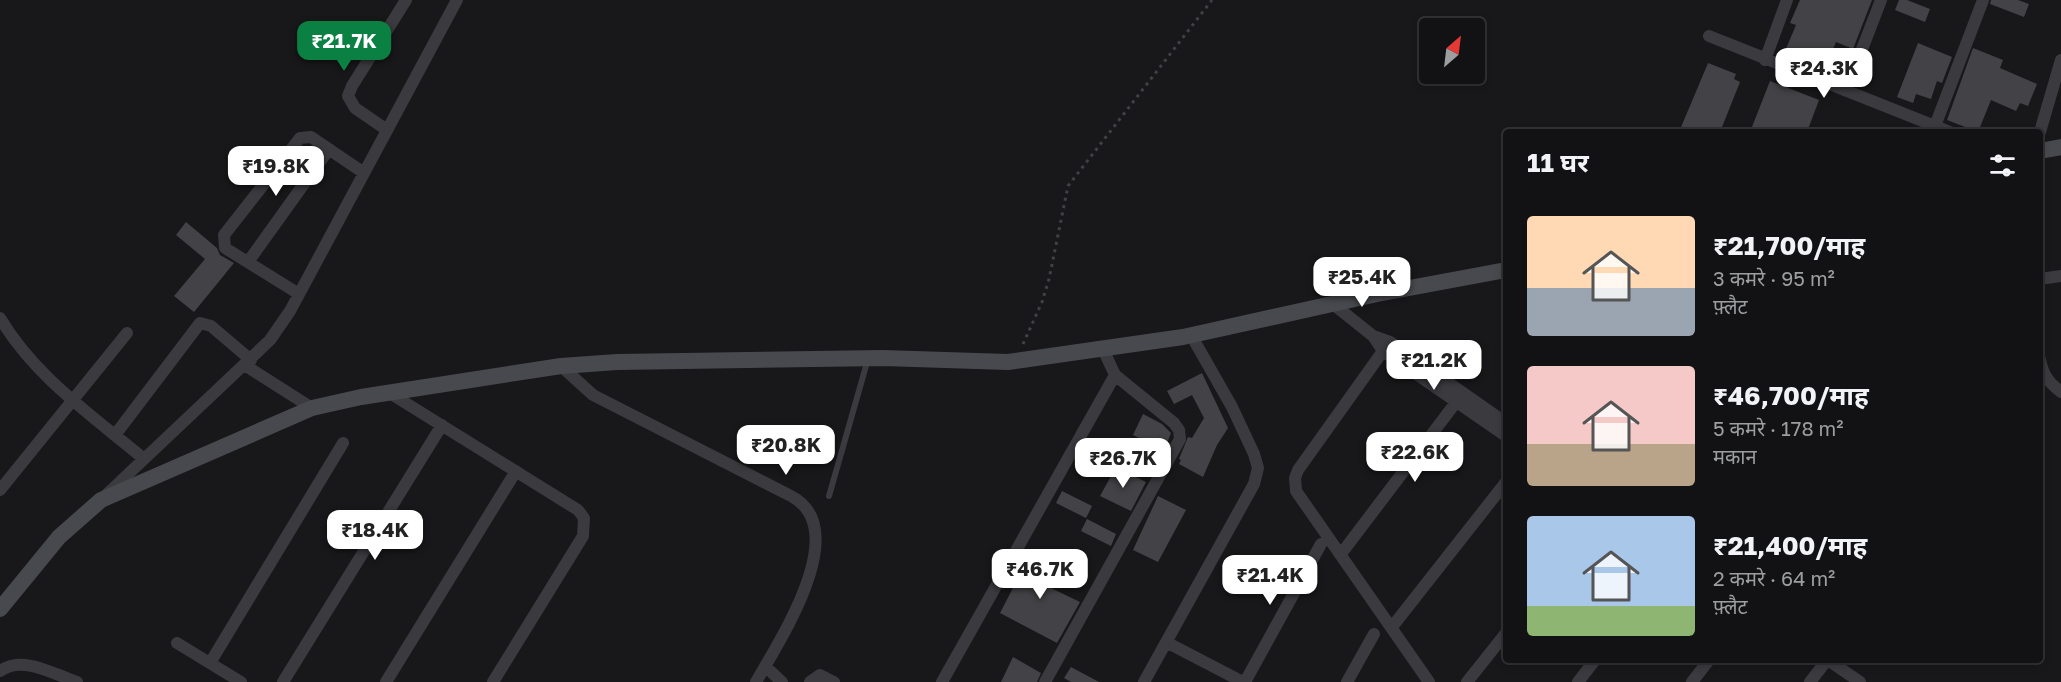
<!DOCTYPE html>
<html lang="hi">
<head>
<meta charset="utf-8">
<style>
	:root { --surface:#121214; --page:#1b1b1d; --text:#f1f3f6; --muted:#9c9ea0; --line:#313234; --accent:#0b8043 }
	body { margin:0; font-family:"Golos Text","Noto Sans Devanagari",sans-serif; background:var(--page); color:var(--text); height:100vh; display:flex; flex-direction:column; font-size:22px; white-space:nowrap }
	* { box-sizing:border-box; margin:0 }
	p { font-size:20px; color:var(--muted) }
	.icon { flex:none; width:33px; height:33px; fill:none; stroke:currentColor; stroke-width:2; stroke-linecap:round; stroke-linejoin:round }
	.map { position:relative; flex:1; overflow:hidden }
	.side { position:absolute; left:1503px; top:129px; width:540px; height:534px; display:flex; flex-direction:column; background:var(--surface); border-radius:6px; box-shadow:0 3px 9px #0003,0 0 0 2px var(--line) }
	.side>* { flex:none }
	.needle { width:39px; rotate:28deg }
	.controls { position:absolute; left:1419px; top:18px; display:grid; gap:12px }
	.controls a { display:grid; place-items:center; width:66px; height:66px; border-radius:6px; background:var(--surface); box-shadow:0 3px 9px #0003,0 0 0 2px var(--line); font-size:30px }
	.price { position:absolute; translate:-50% -51px; padding:0 14px; border-radius:12px; background:#fff; color:#222; font-size:20px; line-height:39px; filter:drop-shadow(0 2px 3px #0008) }
	.price::after { content:''; position:absolute; left:50%; top:36px; width:18px; height:14px; margin-left:-9px; background:inherit; clip-path:polygon(0 0,100% 0,50% 100%) }
	.price.active { background:var(--accent); color:#fff }
	ul { padding:0; list-style:none }
	li { display:flex; align-items:center; gap:18px; height:150px; padding:0 24px }
	li span { display:grid; place-items:center; flex:none; width:168px; height:120px; border-radius:6px; color:#555 }
	li>.icon { margin-inline-start:auto }
	span .icon { width:72px; height:72px; fill:#fffc; stroke-width:1 }
	li b { font-size:26px }
	h2 { display:flex; justify-content:space-between; align-items:center; height:72px; padding:0 24px; font-size:26px }
	.map>svg:first-child { display:block }
	.building { fill:#434347 }
	.lines { fill:none; stroke-linecap:round; stroke-linejoin:round }
	.path { stroke:#404146; stroke-width:3; stroke-dasharray:3 4.5; stroke-linecap:butt }
	.lane { stroke:#3a3a3f; stroke-width:6 }
	.street { stroke:#3a3a3f; stroke-width:12 }
	.secondary { stroke:#48494e; stroke-width:16 }
</style>
</head>
<body>
<div class="map">
<svg width="2061" height="682" viewBox="0 0 2061 682">
	<rect width="100%" height="100%" fill="#18181a"/>
	<path class="building" d="M1800 0H1872L1853 49 1836 42 1830 56 1821 52 1814 69 1783 56 1796 25 1790 23Z
		M1899 0H1907L1930 9 1925 22 1895 10Z
		M1991 0H2018L2029 4 2024 17 1990 4Z
		M1918 43 1952 57 1942 83 1937 81 1931 99 1916 94 1913 103 1897 97Z
		M1973 48 2003 60 2000 68 2037 84 2028 106 2020 103 2016 111 1991 100 1978 132 1947 120Z
		M1708 63 1736 74 1734 79 1740 82 1720 132H1679Z
		M1770 81 1819 100 1807 132H1750Z
		M186 222 217 248 220 255 234 263 194 312 174 296 205 259 176 235Z
		M1202 373 1228 428 1217 445 1203 477 1179 464 1181 460 1179 459 1188 437 1192 438 1204 418 1192 395 1174 404 1167 391Z
		M1143 414 1162 424 1171 433 1164 451 1133 435Z
		M1116 467 1146 482 1131 511 1100 496Z
		M1062 491 1092 506 1086 518 1056 503Z
		M1158 496 1186 510 1158 562 1133 550Z
		M1087 519 1116 534 1111 546 1081 531Z
		M1031 553 1060 567 1051 588 1080 602 1057 643 1000 613Z
		M1013 657 1041 673 1037 682H1001Z
		M1071 667 1099 682H1071L1064 678Z"/>
	<g class="lines">
		<path class="path" d="M1023 344 1042 302 1049 279 1068 186 1212 0"/>
		<path class="lane" d="M829 496 868 359"/>
		<path class="street" d="M1709 36 1950 132
			M1765 60 1787 0
			M1846 91 1881 0
			M1935 126 1983 0
			M387 130 355 108 348 96 352 86 406 0
			M2040 132 2061 60
			M248 262 329 149
			M2040 279 2061 276
			M299 294 225 248 224 235 300 138 311 137 364 173
			M1333 304 1373 336 1383 351 1506 436
			M0 318C35 377 93 416 144 459
			M1373 336 1390 342 1506 423
			M1383 351 1298 470 1295 478 1296 491 1429 682
			M2040 360C2043 375 2049 383 2061 392
			M246 366 312 408
			M561 366 593 395 791 496C854 529 779 641 756 682
			M388 392 578 510 584 518 583 536 493 682
			M115 435 200 323 211 326 251 360
			M0 490 127 333
			M106 495 270 340 290 311 457 0
			M1341 554 1463 393
			M1392 627 1506 482
			M1166 642 1243 682
			M177 643 241 682
			M1828 660 1860 682
			M210 663 343 443
			M765 666 782 682
			M0 671C23 655 53 674 77 682
			M283 682 442 425
			M386 682 516 471
			M810 682 820 675 834 682
			M942 682 1115 375
			M1045 682 1180 439 1179 430 1174 423 1115 375 1103 349
			M1144 682 1254 484 1258 468 1254 454 1232 407 1191 335
			M1245 682 1321 544
			M1347 682 1374 634
			M1467 682 1506 633
			M1578 682 1595 660
			M1692 682 1709 660
			M1810 682 1827 660"/>
		<path class="secondary" d="M2040 151 2061 147
			M0 609 59 537 101 500 312 408 361 397 561 366 617 362 883 358 1008 362 1183 337 1377 294 1506 270"/>
	</g>
</svg>
<div class="controls">
<a><svg class="needle" viewBox="-14 -14 28 28"><path d="M0-13l5 13h-10z" fill="#e53935"/><path d="M0 13l5-13h-10z" fill="#9c9ea0"/></svg></a>
</div>
<b class="price active" style="left:344px;top:72px">₹21.7K</b>
<b class="price" style="left:1824px;top:99px">₹24.3K</b>
<b class="price" style="left:276px;top:197px">₹19.8K</b>
<b class="price" style="left:1362px;top:308px">₹25.4K</b>
<b class="price" style="left:1434px;top:391px">₹21.2K</b>
<b class="price" style="left:786px;top:476px">₹20.8K</b>
<b class="price" style="left:1415px;top:483px">₹22.6K</b>
<b class="price" style="left:1123px;top:489px">₹26.7K</b>
<b class="price" style="left:375px;top:561px">₹18.4K</b>
<b class="price" style="left:1040px;top:600px">₹46.7K</b>
<b class="price" style="left:1270px;top:606px">₹21.4K</b>
<section class="side">
<h2>11 घर<svg class="icon" aria-label="filters" viewBox="0 0 24 24"><path d="M4 7h16M4 17h16"/><circle cx="9" cy="7" r="2"/><circle cx="15" cy="17" r="2"/></svg></h2>
<ul>
<li><span style="background:linear-gradient(#ffd9b3 60%,#9aa5b1 0)"><svg class="icon" aria-label="home" viewBox="0 0 24 24"><path d="M3 11l9-7 9 7M6 9v11h12V9"/></svg></span><div><b>₹21,700/माह</b><p>3 कमरे · 95 m²</p><p>फ़्लैट</p></div></li>
<li><span style="background:linear-gradient(#f6c9c9 65%,#b9a48a 0)"><svg class="icon" aria-label="home" viewBox="0 0 24 24"><path d="M3 11l9-7 9 7M6 9v11h12V9"/></svg></span><div><b>₹46,700/माह</b><p>5 कमरे · 178 m²</p><p>मकान</p></div></li>
<li><span style="background:linear-gradient(#a9c7e8 75%,#8fb573 0)"><svg class="icon" aria-label="home" viewBox="0 0 24 24"><path d="M3 11l9-7 9 7M6 9v11h12V9"/></svg></span><div><b>₹21,400/माह</b><p>2 कमरे · 64 m²</p><p>फ़्लैट</p></div></li>
</ul>
</section>
</div>
</body>
</html>
